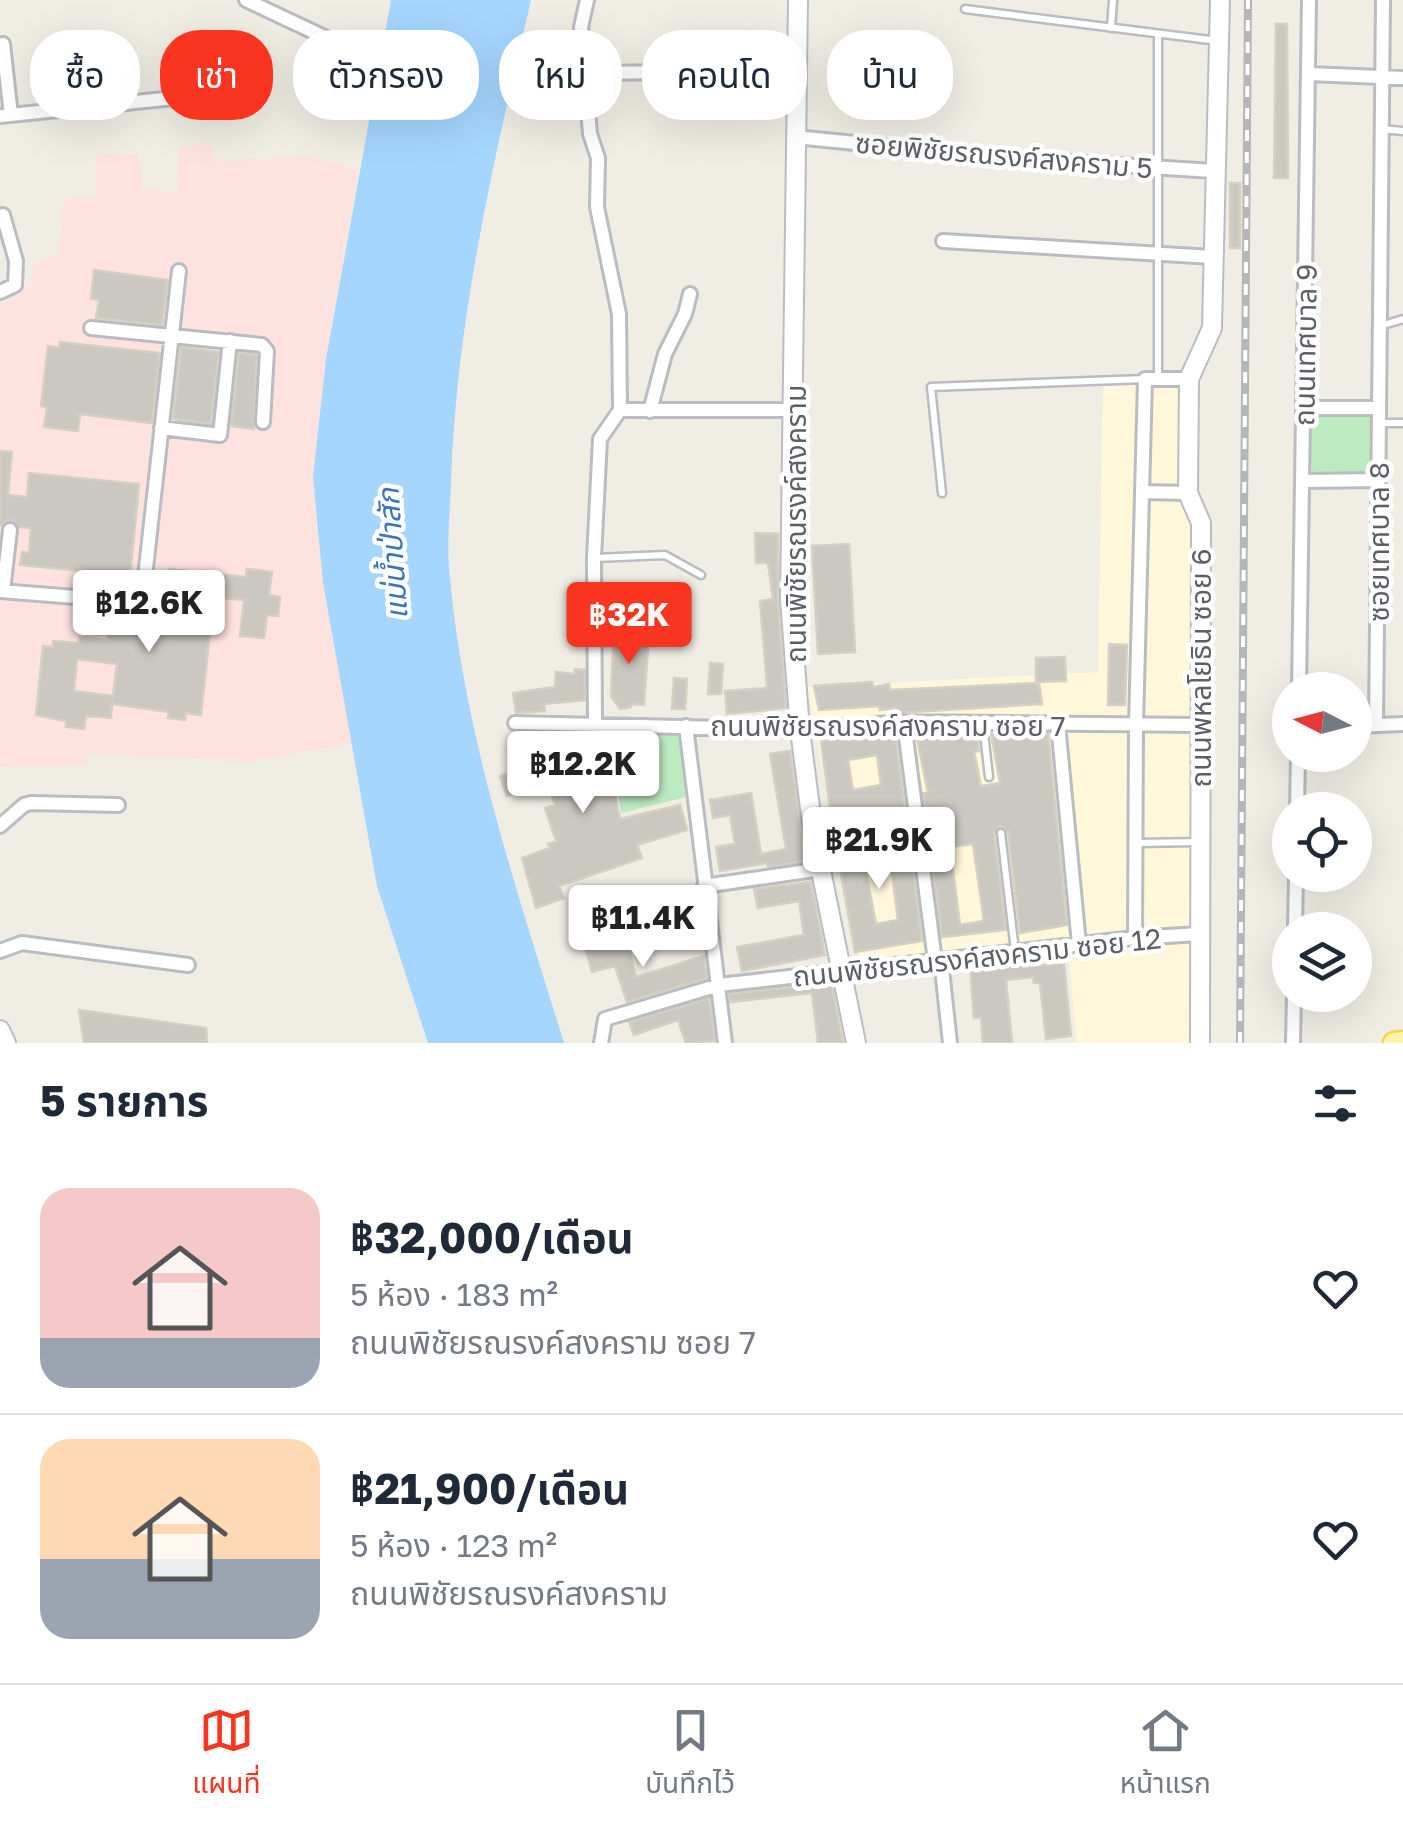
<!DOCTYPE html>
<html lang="th">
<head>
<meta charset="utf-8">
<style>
	:root { --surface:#fff; --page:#f2f2f3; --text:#1f2937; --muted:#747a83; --line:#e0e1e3; --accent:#fa351f }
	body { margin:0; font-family:"Golos Text","Noto Sans Thai",sans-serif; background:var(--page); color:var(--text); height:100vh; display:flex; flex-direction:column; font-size:38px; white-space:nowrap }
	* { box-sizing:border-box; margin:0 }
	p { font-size:32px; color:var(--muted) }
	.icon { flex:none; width:55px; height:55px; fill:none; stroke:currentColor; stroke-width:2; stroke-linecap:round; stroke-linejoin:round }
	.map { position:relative; height:1043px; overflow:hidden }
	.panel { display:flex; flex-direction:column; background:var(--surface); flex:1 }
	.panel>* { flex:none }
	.top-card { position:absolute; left:30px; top:30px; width:1345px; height:90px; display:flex; gap:20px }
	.needle { width:65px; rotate:276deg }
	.buttons { position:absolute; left:1272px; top:672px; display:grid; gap:20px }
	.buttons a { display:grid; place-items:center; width:100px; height:100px; border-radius:50%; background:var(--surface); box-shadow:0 10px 40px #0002; font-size:50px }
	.price { position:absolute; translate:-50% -85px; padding:0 22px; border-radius:10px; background:#fff; color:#222; font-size:32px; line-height:65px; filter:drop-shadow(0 2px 5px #0008) }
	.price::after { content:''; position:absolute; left:50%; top:60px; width:30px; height:22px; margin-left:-15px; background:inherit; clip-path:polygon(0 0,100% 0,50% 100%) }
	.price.active { background:var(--accent); color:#fff }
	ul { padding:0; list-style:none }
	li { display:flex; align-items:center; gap:30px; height:250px; padding:0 40px }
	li+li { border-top:2px solid var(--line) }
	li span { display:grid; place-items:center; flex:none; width:280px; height:200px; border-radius:30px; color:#555 }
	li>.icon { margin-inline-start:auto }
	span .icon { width:120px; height:120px; fill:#fffc; stroke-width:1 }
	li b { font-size:42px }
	h2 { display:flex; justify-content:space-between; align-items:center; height:120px; padding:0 40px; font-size:42px }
	.pill { padding:0 35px; border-radius:40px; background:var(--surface); box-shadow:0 10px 40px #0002; font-size:35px; line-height:90px }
	.pill.active { background:var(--accent); color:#fff }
	.tab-bar { display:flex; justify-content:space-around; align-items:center; height:140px; border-top:2px solid var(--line); background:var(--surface); font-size:28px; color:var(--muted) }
	.tab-bar a { display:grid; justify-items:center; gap:5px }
	.tab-bar .active { color:var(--accent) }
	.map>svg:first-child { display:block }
	.commercial { fill:#fff7da }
	.medical { fill:#fee2df }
	.green { fill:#beeabf }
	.water { fill:#a5d6ff }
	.building { fill:#cbc8c1; stroke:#d5d0c1; stroke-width:2.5; fill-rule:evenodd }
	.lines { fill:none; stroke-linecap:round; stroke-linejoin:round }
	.lane-casing { stroke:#b9bcc1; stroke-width:11 }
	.street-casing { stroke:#b9bcc1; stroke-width:18 }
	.secondary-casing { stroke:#b9bdc3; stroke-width:22 }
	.primary-casing { stroke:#ffd14e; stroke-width:25 }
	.lane { stroke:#fff; stroke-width:6 }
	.street { stroke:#fff; stroke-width:12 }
	.secondary { stroke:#fff; stroke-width:18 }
	.primary { stroke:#fff3aa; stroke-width:20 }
	.rail-casing { stroke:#b5b6b7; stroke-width:8 }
	.rail { stroke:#fff; stroke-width:4; stroke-dasharray:11; stroke-linecap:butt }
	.labels { text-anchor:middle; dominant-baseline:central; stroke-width:9; stroke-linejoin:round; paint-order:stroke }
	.street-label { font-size:28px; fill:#5c6066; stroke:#fff }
	.water-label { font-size:30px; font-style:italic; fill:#3775bc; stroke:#fff }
</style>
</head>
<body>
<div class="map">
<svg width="1403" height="1043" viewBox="0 0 1403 1043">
	<rect width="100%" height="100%" fill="#f0ede4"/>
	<path class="commercial" d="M1200 385 1198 494 1207 518 1209 1043H1077L1068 952 863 975 807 687 1098 672 1103 386Z"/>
	<path class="medical" d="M210 143 216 162 309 156 358 170 326 359 313 477 323 583 353 743 249 762 87 753 86 765 0 767V299L33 283 32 265 59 255 63 198 97 199 95 156 139 152 142 189 177 193 179 148Z"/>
	<path class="green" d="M1374 412V474L1309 475V413Z
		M610 731 680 733 686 797 621 813Z"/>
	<path class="water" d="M391 0H531C494 160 456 319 451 483 450 511 447 539 449 567 462 729 516 888 564 1043H428L377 886 323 583 313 477 326 359Z"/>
	<path class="building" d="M1276 24H1287L1288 178H1274Z
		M1230 183H1240V248H1230Z
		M94 270 168 280 162 325 96 318 99 300 91 299Z
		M60 342 160 353 152 423 80 414 78 431 44 427 47 407 41 406 48 346 59 348Z
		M181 347 219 352 211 424 173 419Z
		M239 353 257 355 254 429 231 426Z
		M0 451 12 452 8 495 27 497 29 473 139 484 130 576 20 565 22 552 29 553 31 528 19 527 10 520 0 525Z
		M755 533 778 534V600L786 708 727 714 725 691 766 688 767 685 760 601 773 599 768 563H756Z
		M849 544 855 652 818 654 812 546Z
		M169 569 246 577 247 569 272 572 269 595 280 597 278 616 267 615 264 638 240 636 244 600 199 596 196 620 211 622 201 715 186 713 185 720 168 718 169 712 112 704 111 718 86 716 84 729 66 727V721L36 715 43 646 53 647V641L79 643 80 637 107 640 109 623 128 625 127 631 140 633V638L159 640 162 615 178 617 181 594 166 592ZM77 659 117 664 113 696 74 691Z
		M614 627H629V632L649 634 644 705 631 704V707L620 709 611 696Z
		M1109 644 1127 645 1125 705H1108Z
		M1065 657 1066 681 1036 682V658Z
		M710 663 723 664 721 694H708Z
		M575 669 585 670V700L544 704 545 711 516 713 513 693 555 687 556 672 574 674Z
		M674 678 687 679 685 709H672Z
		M872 682 873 687 889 684 890 690 1039 683 1042 704 897 713 896 708 880 710 879 706 819 710 814 686Z
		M517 733 602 735 598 757 606 754 620 819 680 805 687 830 637 845 642 858 559 886 564 898 536 908 522 858 550 848 548 844 556 841 545 808 555 805 547 781 507 796 500 776 586 747 585 742 518 750Z
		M895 733 905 810 831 815 821 741ZM877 755 881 785 853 790 848 760Z
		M916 733H977L979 751 974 752 981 786 1000 783 991 733H1048L1067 925 1020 933 1008 832 1001 826 994 834 1006 930 942 937 923 793H928ZM973 844 984 921 960 925 950 847Z
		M790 751 806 861 768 867 767 863 720 871 716 847 735 844 730 815 713 818 710 800 751 793 761 854 786 849 770 754Z
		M907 824 922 941 855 952 834 835 858 831 876 924 898 920 886 827Z
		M811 882 825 955 742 971 737 947 804 935 799 901 758 908 754 889Z
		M700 919 701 931 651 945 647 932Z
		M626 938 636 977 704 956 707 978 627 1002 615 966 592 972 585 947Z
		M1024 961 1025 967 1064 963 1071 1036 1046 1039 1040 983H1034L1033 977 1006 980 1012 1043H983L981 1017 974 1018 970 967Z
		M831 982 843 1043H818L812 993 730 1002 729 994Z
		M709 998 715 1041 686 1043 678 1020 634 1035 629 1022Z
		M79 1010 206 1028 207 1043H84Z"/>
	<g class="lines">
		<g class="lane-casing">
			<path id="lane" d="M965 9 1218 41
				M1111 28 1113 0
				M1381 129 1403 131
				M1380 326 1403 319
				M1158 378V34
				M1379 423H1403
				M942 493 931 387 1144 379
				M595 558 665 555 701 575
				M983 724 989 777
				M813 831 915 816
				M1001 833 1015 951
				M1137 843 1199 842"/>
		</g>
		<g class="street-casing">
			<path id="street" d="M246 0 354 51
				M3 44 11 115
				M585 73 581 27 587 0
				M1310 74 1403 78
				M0 116 174 98
				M795 137 1006 158 1214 171
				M943 241 1213 257
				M0 292 15 285 16 261 3 215
				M91 328 262 345 267 351 263 422
				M1304 408H1378
				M620 410 619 314 597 207 598 158 590 134 585 73 686 72 796 80
				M650 411 665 354 685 314 690 294
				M161 428 220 435 230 341
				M1302 481 1378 480
				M1142 492 1188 493
				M0 591 113 600 132 597 144 586 179 271
				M3 591 10 530
				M1299 690 1309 0
				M904 722 935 961
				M515 723 800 730 904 722 1200 725
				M1058 724 1079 944
				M595 725 594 558 600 439 620 410H793
				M1376 725 1383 0
				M686 726 725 1043
				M1355 726 1403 724
				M1297 810 1298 755
				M0 826 24 805 31 803 118 805
				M704 886 821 869
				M1295 930 1296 875
				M1135 938 1136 725 1145 379H1189
				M0 951 22 943 188 965
				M941 960 950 1043
				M601 1043 605 1019 719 985 1135 938 1199 934
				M1293 1043 1294 995"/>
		</g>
		<g class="secondary-casing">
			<path id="secondary" d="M798 0 790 599 800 730 813 831 856 1043
				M0 1030 6 1043
				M1200 1043 1201 523 1188 493 1189 379 1212 328 1220 0"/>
		</g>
		<g class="primary-casing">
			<path id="primary" d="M1394 1043 1403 1042"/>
		</g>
		<use href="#lane" class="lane"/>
		<use href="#street" class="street"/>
		<use href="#secondary" class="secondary"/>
		<use href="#primary" class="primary"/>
		<g class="rail-casing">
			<path id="rail" d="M1240 1043 1248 0"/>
		</g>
		<use href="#rail" class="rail"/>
	</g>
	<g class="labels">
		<g class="street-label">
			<text transform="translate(1004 155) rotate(5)">ซอยพิชัยรณรงค์สงคราม 5</text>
			<text transform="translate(1305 345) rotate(-89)">ถนนเทศบาล 9</text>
			<text transform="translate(795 524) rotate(-90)">ถนนพิชัยรณรงค์สงคราม</text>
			<text transform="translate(1378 542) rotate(-90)">ซอยเทศบาล 8</text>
			<text transform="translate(1200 668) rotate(-90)">ถนนพหลโยธิน ซอย 6</text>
			<text x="888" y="725">ถนนพิชัยรณรงค์สงคราม ซอย 7</text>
			<text transform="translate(977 957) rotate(-6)">ถนนพิชัยรณรงค์สงคราม ซอย 12</text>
		</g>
		<g class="water-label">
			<text transform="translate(392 554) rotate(-94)">แม่น้ำป่าสัก</text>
		</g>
	</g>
</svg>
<div class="buttons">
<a><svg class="needle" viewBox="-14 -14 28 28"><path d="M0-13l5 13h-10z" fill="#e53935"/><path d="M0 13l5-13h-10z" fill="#747a83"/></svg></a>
<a><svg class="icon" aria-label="locate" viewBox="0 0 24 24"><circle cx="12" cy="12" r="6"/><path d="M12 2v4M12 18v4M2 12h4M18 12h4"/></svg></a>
<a><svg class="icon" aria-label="layers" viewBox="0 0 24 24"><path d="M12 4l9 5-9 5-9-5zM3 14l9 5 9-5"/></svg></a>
</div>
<b class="price" style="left:149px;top:655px">฿12.6K</b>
<b class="price active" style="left:629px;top:667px">฿32K</b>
<b class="price" style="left:583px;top:816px">฿12.2K</b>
<b class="price" style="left:879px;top:892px">฿21.9K</b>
<b class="price" style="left:643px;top:970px">฿11.4K</b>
<div class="top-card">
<a class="pill">ซื้อ</a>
<a class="pill active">เช่า</a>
<a class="pill">ตัวกรอง</a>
<a class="pill">ใหม่</a>
<a class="pill">คอนโด</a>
<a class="pill">บ้าน</a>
</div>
</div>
<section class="panel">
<h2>5 รายการ<svg class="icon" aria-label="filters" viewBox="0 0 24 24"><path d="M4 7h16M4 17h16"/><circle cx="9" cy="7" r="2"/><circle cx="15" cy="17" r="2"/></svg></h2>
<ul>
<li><span style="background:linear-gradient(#f6c9c9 75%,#9aa5b1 0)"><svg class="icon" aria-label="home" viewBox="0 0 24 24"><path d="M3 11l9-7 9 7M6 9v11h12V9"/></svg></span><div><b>฿32,000/เดือน</b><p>5 ห้อง · 183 m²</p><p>ถนนพิชัยรณรงค์สงคราม ซอย 7</p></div><svg class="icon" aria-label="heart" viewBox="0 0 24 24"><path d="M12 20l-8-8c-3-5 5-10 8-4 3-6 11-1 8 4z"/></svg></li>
<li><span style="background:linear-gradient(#ffd9b3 60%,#9aa5b1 0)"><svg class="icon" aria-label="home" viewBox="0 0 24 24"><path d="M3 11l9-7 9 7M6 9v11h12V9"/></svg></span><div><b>฿21,900/เดือน</b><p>5 ห้อง · 123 m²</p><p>ถนนพิชัยรณรงค์สงคราม</p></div><svg class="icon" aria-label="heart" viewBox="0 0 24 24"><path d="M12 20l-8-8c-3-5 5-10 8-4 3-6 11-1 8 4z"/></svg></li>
</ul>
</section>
<nav class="tab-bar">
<a class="active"><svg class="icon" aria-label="map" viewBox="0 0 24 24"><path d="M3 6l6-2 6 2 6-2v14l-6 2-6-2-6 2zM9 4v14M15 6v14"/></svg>แผนที่</a>
<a><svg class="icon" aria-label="saved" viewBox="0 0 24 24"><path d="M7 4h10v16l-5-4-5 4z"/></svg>บันทึกไว้</a>
<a><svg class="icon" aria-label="home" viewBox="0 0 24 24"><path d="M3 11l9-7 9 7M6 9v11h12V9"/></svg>หน้าแรก</a>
</nav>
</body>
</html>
